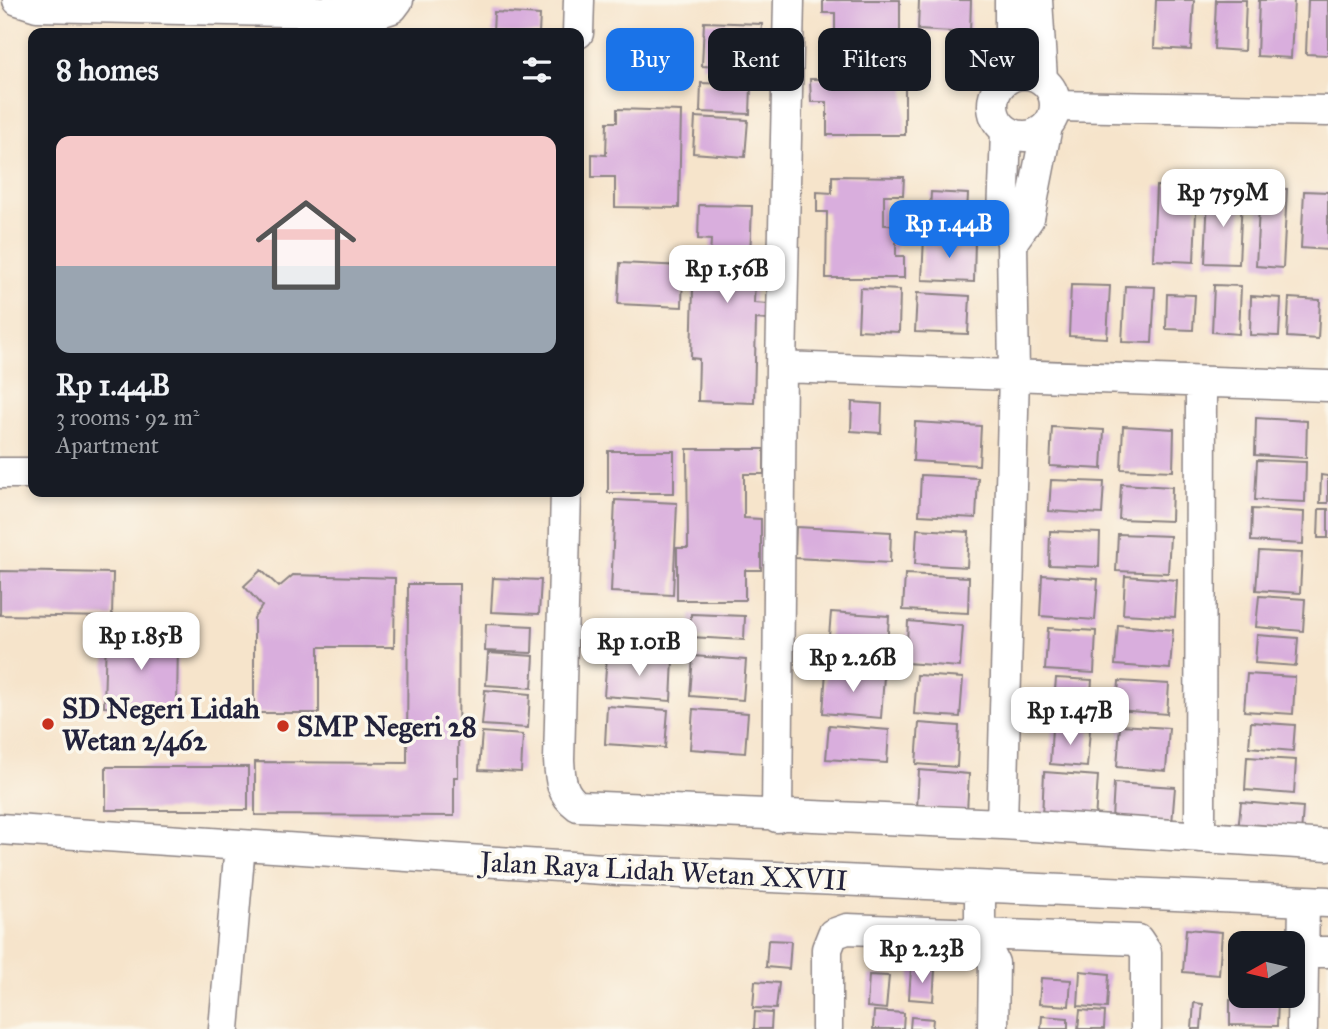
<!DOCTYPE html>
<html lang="en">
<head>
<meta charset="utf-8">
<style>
	:root { --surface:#171b24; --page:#20242c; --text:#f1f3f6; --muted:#9ea1a6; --accent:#1a73e8 }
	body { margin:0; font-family:"IM FELL Great Primer",serif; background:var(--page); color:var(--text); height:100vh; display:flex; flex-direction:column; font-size:26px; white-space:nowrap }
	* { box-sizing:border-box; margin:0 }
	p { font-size:23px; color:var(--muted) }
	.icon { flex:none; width:38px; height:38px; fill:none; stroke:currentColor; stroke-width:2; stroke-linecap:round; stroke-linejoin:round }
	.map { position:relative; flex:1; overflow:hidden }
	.sheet { position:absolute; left:28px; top:28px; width:556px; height:469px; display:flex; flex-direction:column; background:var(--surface); border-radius:14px; box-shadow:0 4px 10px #0003 }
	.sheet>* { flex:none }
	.hud { position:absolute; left:606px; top:28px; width:616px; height:63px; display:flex; gap:14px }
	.needle { width:46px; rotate:262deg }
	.buttons { position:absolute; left:1228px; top:931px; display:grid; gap:14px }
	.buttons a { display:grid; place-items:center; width:77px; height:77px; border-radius:14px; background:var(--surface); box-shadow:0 4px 10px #0003; font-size:35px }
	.price { position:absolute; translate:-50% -60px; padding:0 16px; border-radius:14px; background:#fff; color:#222; font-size:23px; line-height:46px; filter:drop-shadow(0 2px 4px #0008) }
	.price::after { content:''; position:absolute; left:50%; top:42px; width:21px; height:16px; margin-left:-10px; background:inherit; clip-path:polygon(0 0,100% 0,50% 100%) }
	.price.active { background:var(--accent); color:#fff }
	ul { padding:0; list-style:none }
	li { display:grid; align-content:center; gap:14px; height:371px; padding:0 28px }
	li span { display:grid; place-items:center; height:217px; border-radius:14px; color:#555 }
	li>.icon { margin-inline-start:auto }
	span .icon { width:126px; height:126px; fill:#fffc; stroke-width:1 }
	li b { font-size:30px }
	h2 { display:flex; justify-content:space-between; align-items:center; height:84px; padding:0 28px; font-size:30px }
	.tag { padding:0 24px; border-radius:14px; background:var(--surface); box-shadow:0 4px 10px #0003; font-size:24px; line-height:63px }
	.tag.active { background:var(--accent); color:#fff }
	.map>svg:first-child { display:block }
	.building { fill:#d9aedd }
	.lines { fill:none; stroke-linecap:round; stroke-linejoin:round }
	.minor-casing { stroke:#8c8383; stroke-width:33 }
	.minor { stroke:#fff; stroke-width:30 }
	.poi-dot { fill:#c8321e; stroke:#fbf7ec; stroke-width:2.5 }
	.labels { text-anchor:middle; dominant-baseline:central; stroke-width:7; stroke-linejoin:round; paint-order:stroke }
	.poi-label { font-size:28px; font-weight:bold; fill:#22223b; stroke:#fbf7ec; text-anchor:start }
	.street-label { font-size:28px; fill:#22223b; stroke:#fbf7ec }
</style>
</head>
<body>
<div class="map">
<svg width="1328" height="1029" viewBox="0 0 1328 1029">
	<rect width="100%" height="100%" fill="#fbf7ec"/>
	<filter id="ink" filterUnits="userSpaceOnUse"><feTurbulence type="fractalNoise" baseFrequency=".0143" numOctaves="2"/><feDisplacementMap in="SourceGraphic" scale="14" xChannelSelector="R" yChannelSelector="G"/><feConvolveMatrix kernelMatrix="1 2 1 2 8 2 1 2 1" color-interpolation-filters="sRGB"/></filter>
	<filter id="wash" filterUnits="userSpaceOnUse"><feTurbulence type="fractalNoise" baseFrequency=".00686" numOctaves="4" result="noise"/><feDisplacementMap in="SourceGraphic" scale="28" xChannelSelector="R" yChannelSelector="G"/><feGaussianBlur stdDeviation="1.57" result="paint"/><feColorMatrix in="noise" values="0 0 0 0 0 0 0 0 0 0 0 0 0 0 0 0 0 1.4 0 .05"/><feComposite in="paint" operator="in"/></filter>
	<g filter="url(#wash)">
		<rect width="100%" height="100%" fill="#f6e4cb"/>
		<g id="blocks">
			<path class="building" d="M823 0H900V33L835 32V13H823Z
				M919 0H971L970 33 918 30Z
				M1156 0H1194L1191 50 1154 48Z
				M1216 0H1246L1244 51 1214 49Z
				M1259 0H1294L1291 58 1257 56Z
				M1308 0H1328V55L1306 54Z
				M494 12 540 15 539 33H493Z
				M704 22 762 24 759 69 702 66Z
				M810 79H905V135H827V102H811Z
				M701 83 751 85 750 114 700 112Z
				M617 109 681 111 679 208 615 207V177H592V154L606 155 607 122H617Z
				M695 117 748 120 745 157 693 153Z
				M832 176 904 177 903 195H884V225H896V256H904V278H826L827 212H817V192L832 193Z
				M1156 186 1197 188 1194 262 1153 260Z
				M1260 188 1287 189 1283 268 1256 266Z
				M1304 191 1328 192V250L1301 248Z
				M931 192 968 194 966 231 929 229Z
				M1208 194 1242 196 1239 264 1205 263Z
				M699 205 752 206 750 257 771 258 770 279 755 278 754 303 768 304 767 320 756 319 754 403 698 401 699 359 691 358 694 255 710 256 711 240 698 239Z
				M924 237 975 239 974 282 922 280Z
				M620 263 683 266 682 307 618 304Z
				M1071 285 1110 286 1107 338 1069 336Z
				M1214 285 1241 286 1239 334 1212 332Z
				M1125 286 1155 287 1152 343 1122 342Z
				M860 288 900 290 899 332 858 330Z
				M917 293 970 296 968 334 915 332Z
				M1167 294 1195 295 1193 330 1166 329Z
				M1251 296 1281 298 1279 336 1250 335Z
				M1289 298 1320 300 1318 339 1287 337Z
				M852 402 882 404 881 433 851 431Z
				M1256 418 1307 421 1306 458 1255 455Z
				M915 422 981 426 979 465 913 461Z
				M1123 426 1174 429 1173 471 1121 469Z
				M1052 427 1104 430 1102 469 1050 466Z
				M687 449H764V474H744V518L761 519V570H745V600H677V548H688Z
				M608 451H674V493H608Z
				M1257 460 1306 462 1305 502 1255 500Z
				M921 475 978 478 976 518 919 515Z
				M1321 475 1328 476V503H1320Z
				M1051 480 1104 482 1102 514 1049 511Z
				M1121 484 1172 487 1171 521 1119 519Z
				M615 500 677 503 673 595 611 592Z
				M1252 509 1304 512 1303 544 1251 541Z
				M1319 509H1328V538H1318Z
				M796 527 891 532 890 563 795 558Z
				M917 529 969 532 967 567 915 564Z
				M1050 531 1100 533 1099 567 1049 565Z
				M1118 534 1170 536 1168 573 1116 571Z
				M1259 551 1302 553 1300 593 1256 590Z
				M261 570 279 587 293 575 395 578 394 647H319V713H254V618L262 606 244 586Z
				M0 571 113 573 112 617 0 615Z
				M905 574 969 577 968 613 903 610Z
				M1042 575 1098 579 1095 620 1040 616Z
				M1125 576 1177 580 1175 617 1123 614Z
				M493 578 541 580 539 614 491 612Z
				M408 584H459L458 777H454V816L255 815V762L407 763Z
				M1259 596 1305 599 1303 631 1256 627Z
				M831 612 889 616 886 665 827 661Z
				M691 614 745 616 744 640 690 637Z
				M908 621 963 626 960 667 906 663Z
				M486 624 533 626 532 653 485 651Z
				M1118 625 1173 630 1170 669 1115 665Z
				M1048 628 1096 631 1094 673 1045 670Z
				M106 635 178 637 177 709 104 707Z
				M1257 635 1298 638 1296 666 1255 663Z
				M488 653 534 656 532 688 486 685Z
				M607 655 673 659 671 701 604 696Z
				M693 656 746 660 743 700 690 696Z
				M826 671 884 676 881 718 823 713Z
				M1247 674 1295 677 1293 714 1244 711Z
				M917 675 963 678 960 717 914 714Z
				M1056 678 1092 680 1089 719 1053 716Z
				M1119 681 1169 684 1167 714 1117 710Z
				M485 690 530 694 528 728 482 725Z
				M607 706 668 710 665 748 605 744Z
				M693 709 748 713 745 753 690 749Z
				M1251 722 1295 725 1293 751 1249 747Z
				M919 723 959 726 957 767 916 764Z
				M829 725 889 730 887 763 826 759Z
				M1120 725 1169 728 1166 771 1117 767Z
				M1052 727 1090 730 1087 767 1050 764Z
				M482 732 523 735 521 772 479 770Z
				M1247 757 1296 760 1294 794 1245 790Z
				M106 767H248V810H106Z
				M919 770 969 774 967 812 917 808Z
				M1044 772 1098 776 1095 821 1042 818Z
				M1114 783 1175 787 1172 824 1112 819Z
				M1241 802 1303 807 1301 835 1238 831Z
				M1186 929 1222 932 1219 975 1183 972Z
				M768 940 791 941 789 969 766 967Z
				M1236 948 1241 949V998L1232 997Z
				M911 969 935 970 933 1001 909 999Z
				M1080 971 1109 974 1107 1008 1078 1006Z
				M869 975 889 976 886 1009 867 1007Z
				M1041 978 1071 980 1069 1006 1039 1004Z
				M755 981 779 983 776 1009 753 1008Z
				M1230 1000 1278 1001 1277 1026 1230 1025Z
				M1194 1003 1203 1004 1201 1029H1192Z
				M1080 1010 1105 1012 1104 1029H1078Z
				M874 1011 904 1013 903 1029H873Z
				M755 1012 772 1013 771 1029H754Z
				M1042 1016 1068 1018V1029H1041Z
				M911 1017 933 1019 932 1029H910Z"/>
		</g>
	</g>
	<g filter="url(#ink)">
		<use href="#blocks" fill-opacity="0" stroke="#8c8383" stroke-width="2"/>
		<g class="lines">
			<g class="minor-casing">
				<path id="minor" d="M18 0 37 6 377 13 392 8 398 0
					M1010 0V77
					M1037 0 1042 79
					M578 33 579 0
					M993 105a31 31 0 1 1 62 0a31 31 0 1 1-62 0Z
					M1055 106 1328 111
					M1012 242 1029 218 1047 126
					M781 367 1328 386
					M0 473H33
					M566 492 559 760C560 779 561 794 578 806L1002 824 1328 845
					M777 817 781 367 789 0
					M1002 824 1014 374 1012 242 1003 217 1006 131
					M0 829 618 870 1328 902
					M1200 837 1201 382
					M980 887V934L994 963 993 1029
					M1301 952H1328
					M224 1029 240 845
					M827 1029V949L833 934 847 929 1138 940 1146 952V1029
					M1302 1029 1304 902"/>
			</g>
			<use href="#minor" class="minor"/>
		</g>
	</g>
	<g class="poi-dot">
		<circle cx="48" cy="724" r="7"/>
		<circle cx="283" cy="726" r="7"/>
	</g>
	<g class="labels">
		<g class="poi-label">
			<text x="62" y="708">SD Negeri Lidah<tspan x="62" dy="32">Wetan 2/462</tspan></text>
			<text x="297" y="726">SMP Negeri 28</text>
		</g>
		<g class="street-label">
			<text transform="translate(664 871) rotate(3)">Jalan Raya Lidah Wetan XXVII</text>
		</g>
	</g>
</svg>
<div class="buttons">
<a><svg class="needle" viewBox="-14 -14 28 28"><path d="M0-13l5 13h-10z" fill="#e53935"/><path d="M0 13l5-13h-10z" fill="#9ea1a6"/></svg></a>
</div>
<b class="price" style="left:1223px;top:229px">Rp 759M</b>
<b class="price active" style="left:949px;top:260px">Rp 1.44B</b>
<b class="price" style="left:727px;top:305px">Rp 1.56B</b>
<b class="price" style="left:141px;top:672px">Rp 1.85B</b>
<b class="price" style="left:639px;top:678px">Rp 1.01B</b>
<b class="price" style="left:853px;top:694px">Rp 2.26B</b>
<b class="price" style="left:1070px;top:747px">Rp 1.47B</b>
<b class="price" style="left:922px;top:985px">Rp 2.23B</b>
<div class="hud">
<a class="tag active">Buy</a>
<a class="tag">Rent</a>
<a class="tag">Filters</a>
<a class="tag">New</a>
</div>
<section class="sheet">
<h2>8 homes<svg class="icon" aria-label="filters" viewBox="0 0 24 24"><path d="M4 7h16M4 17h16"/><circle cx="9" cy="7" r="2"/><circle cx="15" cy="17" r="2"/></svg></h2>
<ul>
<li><span style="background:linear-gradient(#f6c9c9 60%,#9aa5b1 0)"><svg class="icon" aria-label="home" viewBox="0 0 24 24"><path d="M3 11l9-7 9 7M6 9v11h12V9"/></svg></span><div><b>Rp 1.44B</b><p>3 rooms · 92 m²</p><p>Apartment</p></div></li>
</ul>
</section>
</div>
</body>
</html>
